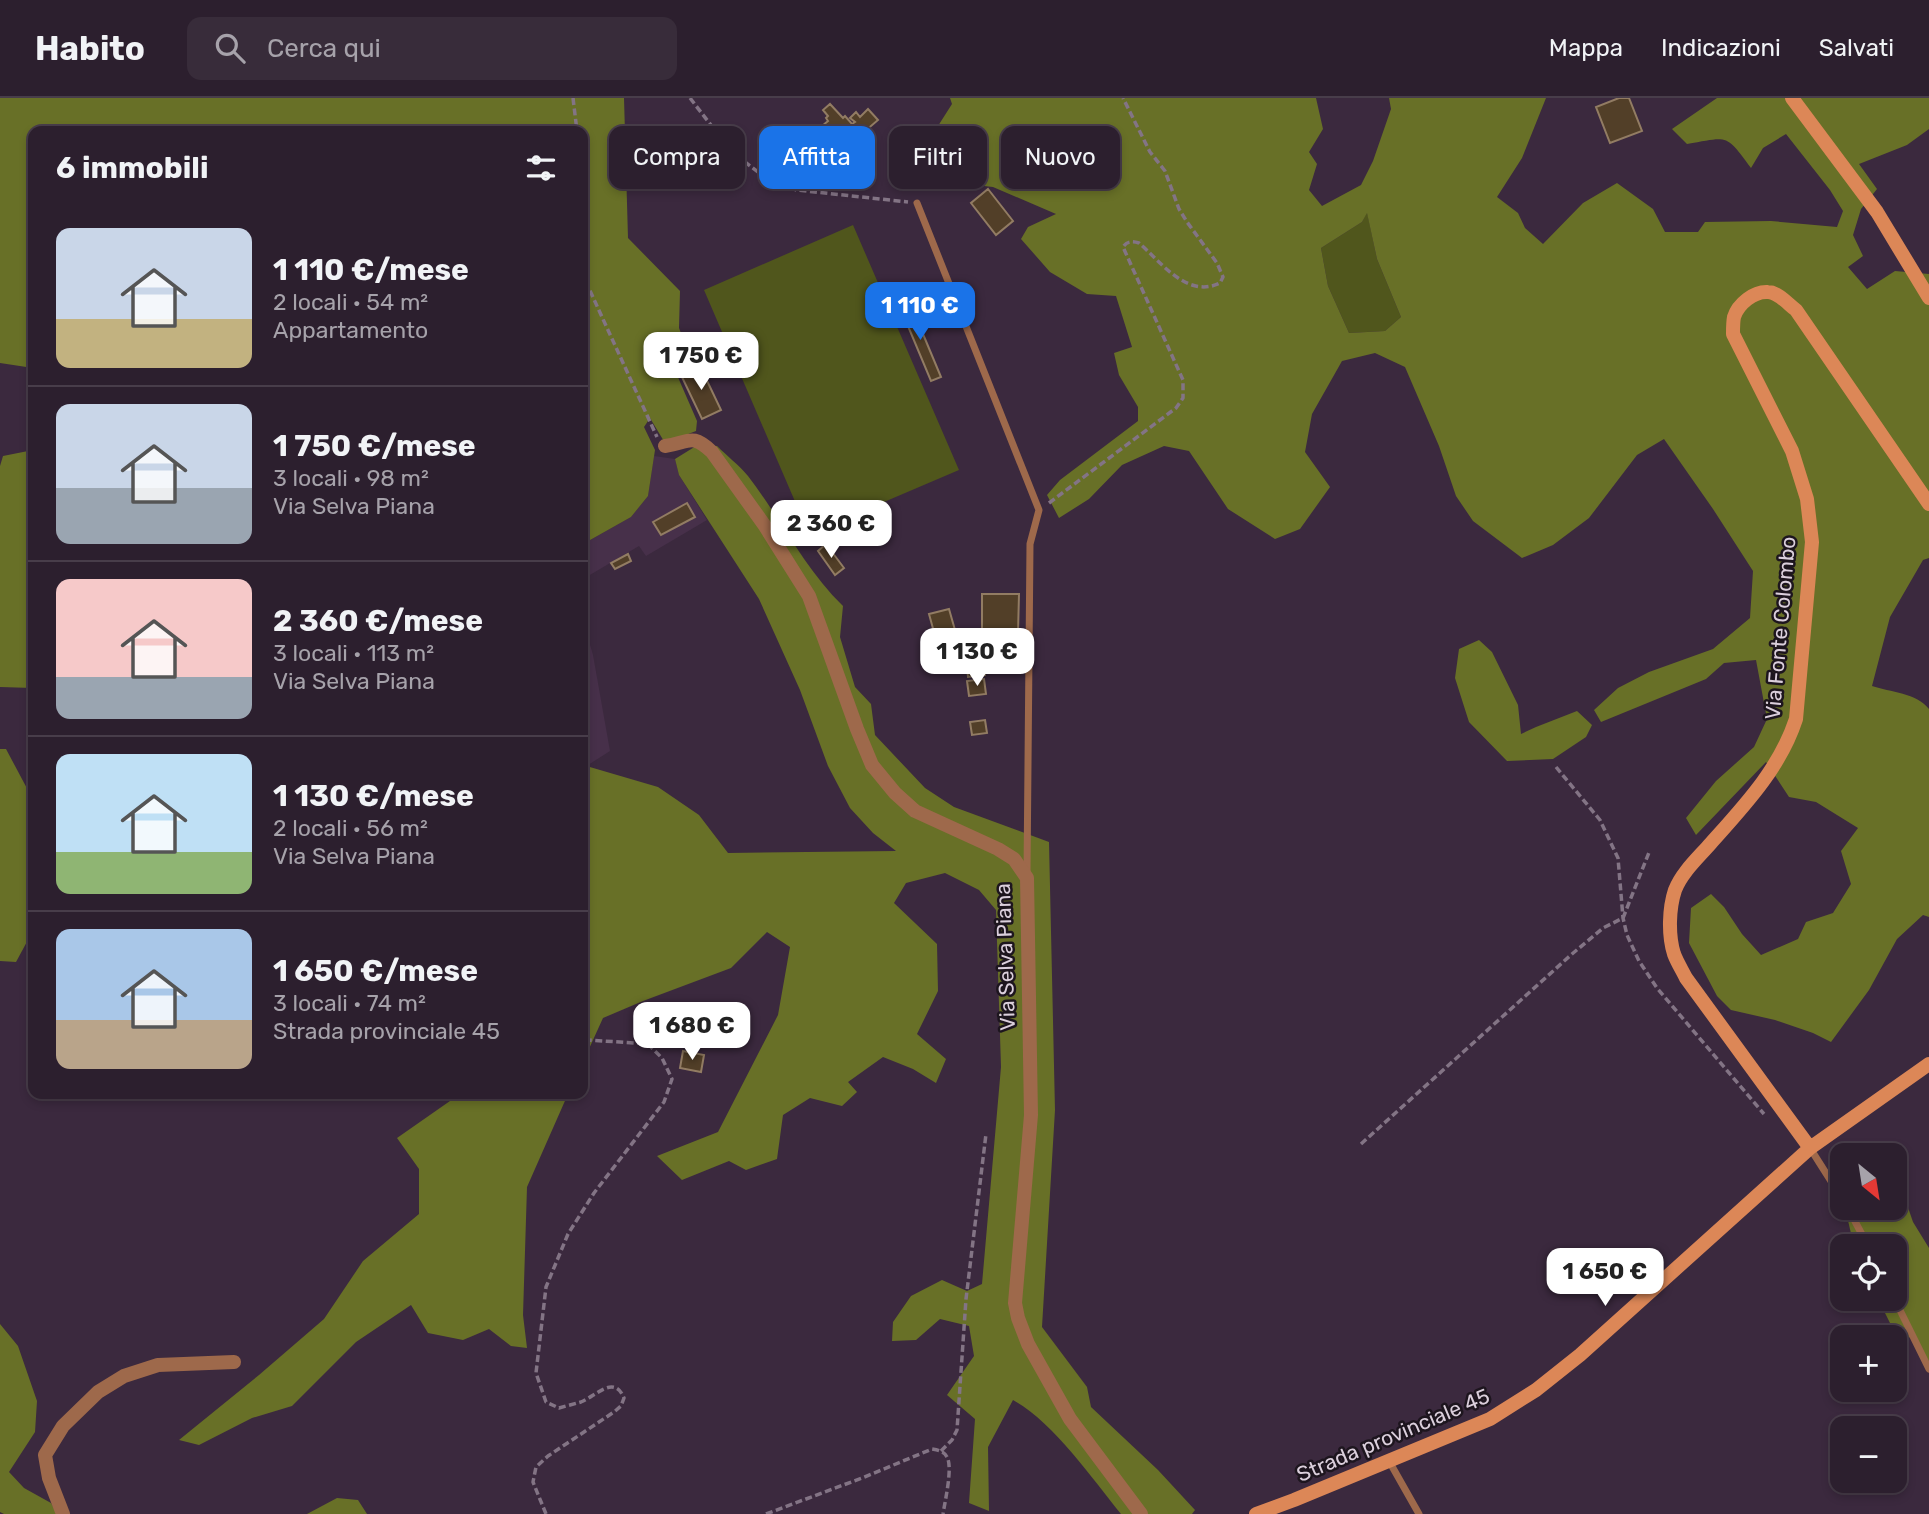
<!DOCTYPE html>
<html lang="it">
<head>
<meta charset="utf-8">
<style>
	:root { --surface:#2c1f2e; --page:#382c3a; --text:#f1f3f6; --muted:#a6a2aa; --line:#483d4a; --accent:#1a73e8 }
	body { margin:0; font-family:Rubik,sans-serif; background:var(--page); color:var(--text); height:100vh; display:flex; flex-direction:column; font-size:26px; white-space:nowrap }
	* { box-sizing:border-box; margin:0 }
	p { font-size:23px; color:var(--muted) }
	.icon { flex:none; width:38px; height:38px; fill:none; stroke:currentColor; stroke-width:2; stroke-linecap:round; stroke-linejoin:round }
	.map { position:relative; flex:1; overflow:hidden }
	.sheet { position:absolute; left:28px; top:28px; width:560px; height:973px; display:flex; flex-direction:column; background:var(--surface); border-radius:14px; box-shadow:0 4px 10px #0003,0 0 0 2px var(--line) }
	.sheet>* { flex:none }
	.banner { position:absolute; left:609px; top:28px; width:665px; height:63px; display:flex; gap:14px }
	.needle { width:46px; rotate:150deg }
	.tools { position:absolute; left:1830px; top:1045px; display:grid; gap:14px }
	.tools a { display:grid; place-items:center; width:77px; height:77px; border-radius:14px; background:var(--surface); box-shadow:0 4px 10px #0003,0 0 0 2px var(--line); font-size:35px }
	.price { position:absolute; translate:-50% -60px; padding:0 16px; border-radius:14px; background:#fff; color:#222; font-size:23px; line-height:46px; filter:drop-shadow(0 2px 4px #0008) }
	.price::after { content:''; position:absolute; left:50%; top:42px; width:21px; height:16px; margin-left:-10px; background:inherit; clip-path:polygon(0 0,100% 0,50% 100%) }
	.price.on { background:var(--accent); color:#fff }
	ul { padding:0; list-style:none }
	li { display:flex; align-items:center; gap:21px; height:175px; padding:0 28px }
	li+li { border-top:2px solid var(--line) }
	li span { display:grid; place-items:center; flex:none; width:196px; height:140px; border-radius:14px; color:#555 }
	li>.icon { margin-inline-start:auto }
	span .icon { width:84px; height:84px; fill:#fffc; stroke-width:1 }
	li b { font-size:30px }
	h2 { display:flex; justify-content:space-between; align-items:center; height:84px; padding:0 28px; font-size:30px }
	.chip { padding:0 24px; border-radius:14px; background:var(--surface); box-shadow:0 4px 10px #0003,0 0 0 2px var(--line); font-size:24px; line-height:63px }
	.chip.on { background:var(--accent); color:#fff }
	header { display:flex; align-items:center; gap:42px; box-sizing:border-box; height:98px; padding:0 35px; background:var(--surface); border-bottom:2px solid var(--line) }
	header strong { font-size:33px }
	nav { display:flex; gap:38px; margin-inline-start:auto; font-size:24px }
	.search { width:490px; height:63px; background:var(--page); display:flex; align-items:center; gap:18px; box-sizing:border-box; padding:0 24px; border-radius:14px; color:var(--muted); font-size:26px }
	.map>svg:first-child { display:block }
	.built { fill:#47304a }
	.green { fill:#50561c }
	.forest { fill:#687027; fill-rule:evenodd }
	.building { fill:#523f28; stroke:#927c63; stroke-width:2 }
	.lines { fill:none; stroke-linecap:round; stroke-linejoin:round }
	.path { stroke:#837485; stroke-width:3.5; stroke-dasharray:7 3.5; stroke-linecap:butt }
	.lane { stroke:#9e694b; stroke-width:7 }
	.street { stroke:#9e694b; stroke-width:14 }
	.secondary { stroke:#dc8757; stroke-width:14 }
	.labels { text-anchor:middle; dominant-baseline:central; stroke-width:5; stroke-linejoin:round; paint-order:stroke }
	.street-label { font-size:21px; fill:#dbcfdc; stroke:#1d151e }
</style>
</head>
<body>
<header>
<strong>Habito</strong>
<div class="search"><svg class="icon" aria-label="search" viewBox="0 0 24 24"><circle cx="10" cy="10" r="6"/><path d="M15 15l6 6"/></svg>Cerca qui</div>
<nav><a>Mappa</a><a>Indicazioni</a><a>Salvati</a></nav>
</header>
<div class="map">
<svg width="1929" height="1416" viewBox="0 0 1929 1416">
	<rect width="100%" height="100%" fill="#3b293e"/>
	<path class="built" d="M654 358 675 361 679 377 707 422 646 458 639 448 583 481V446L631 419 648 398Z
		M583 523 593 557 610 653 588 667H583Z"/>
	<path class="green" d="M1367 114 1377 161 1401 219 1385 233 1349 235 1328 188 1321 150 1362 124Z
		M853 127 959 372 809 436 704 192Z"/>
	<path class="forest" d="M0 0H624L628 140 680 193 679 230 693 266 677 277 697 323 696 333 665 345 650 320 644 329 655 352 648 398 631 419 583 446V33H33V270L0 265Z
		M950 0H1316L1323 31 1309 54 1317 66 1309 92 1322 108 1361 87 1373 63 1391 11 1389 0H1546L1522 60 1497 99 1518 115 1525 130 1543 146 1583 105 1617 85 1653 111 1665 134H1698L1705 124 1771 123 1837 129 1843 113 1830 92 1786 36 1763 50 1751 70C1725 35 1729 39 1687 46L1672 31 1717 0H1929V31L1907 47 1859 66 1877 91 1861 111 1853 137 1863 158 1848 169 1867 191 1895 173 1929 176V460L1923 462 1890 519 1872 588C1890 594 1917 595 1929 611V819L1923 817 1897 841 1869 892 1831 944 1813 935 1775 922 1731 912 1717 898 1689 845 1691 810 1711 796 1724 809 1742 836 1761 857 1798 841 1806 824 1833 815 1851 786 1841 753 1858 730 1816 704 1789 699 1766 664 1696 737 1686 720 1716 683 1754 649 1767 621 1756 562 1724 565 1706 581 1601 624 1594 612 1618 590 1649 574 1713 551 1750 520 1753 473 1713 411 1664 341 1637 357 1589 420 1553 447 1522 460 1473 423 1456 398 1439 348 1405 269 1375 255 1342 263 1312 316 1305 354 1330 389 1300 431 1275 441 1228 411 1189 353 1164 348 1122 367 1089 401 1059 420 1047 397 1060 382 1138 323V309L1119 277 1114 255 1132 249 1116 198 1087 196 1050 174 1021 141 1028 129 1056 116 993 89 966 86 958 63 938 50V28L952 6ZM1367 115 1377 161 1401 219 1385 233 1349 235 1328 188 1321 150 1362 124Z
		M696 348H717C727 358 739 367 748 378 781 421 804 470 843 508L840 539 855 589 871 606 875 637 925 690 954 709 1049 744 1055 1012 1042 1229 1087 1289 1091 1309 1158 1372 1195 1412 1192 1416H1121C1092 1380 1052 1323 1013 1302L988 1349 989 1413 969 1405 975 1321 947 1297 974 1258 969 1228 940 1221 916 1242 892 1243 893 1224 911 1198 942 1182 967 1193 982 1186 1001 969 996 812 979 792 945 775 906 785 894 805 937 846 938 893 917 936 946 961 936 985 913 971 883 959 848 984 857 994 842 1008 810 1000 783 1017 777 1061 746 1072 729 1063 682 1082 657 1058 718 1034 778 917 790 849 767 834 731 870 643 903 603 920 583 964V667L658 689 699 717 728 755 896 753 873 735 850 710 828 668 800 592 759 501 679 377 675 361Z
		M33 352V590L0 589V368L3 358Z
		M1479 542 1492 554 1518 607 1521 636 1536 629 1577 613 1592 627 1586 639 1553 661 1507 663 1469 624 1455 580 1459 551Z
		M0 651H6L30 696H33V840H29L16 864 0 863Z
		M460 996H568L527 1089 523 1217 527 1250 511 1248 489 1231 463 1242 428 1235 411 1207 356 1244 292 1308 252 1320 199 1347 179 1342 259 1277 324 1221 363 1163 419 1116V1071L397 1040Z
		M1895 1084 1902 1092 1913 1124 1929 1150V1270L1912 1240 1895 1235 1878 1201 1895 1200V1148H1854L1845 1110H1895Z
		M0 1226 18 1248 37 1303 35 1334 9 1374 24 1390 51 1405 57 1416H4L0 1414Z
		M337 1400 358 1402 367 1416H307Z"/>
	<path class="building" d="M1619 0H1629L1642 33 1610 45 1596 9Z
		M830 6 843 20 845 18 852 26 855 24 850 20 856 14 860 19 868 11 878 22 864 34 866 36 855 47 864 56 853 66 832 45 835 42 822 28 828 23 826 20 828 18 823 12Z
		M988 91 1013 123 996 137 971 105Z
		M910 205 941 279 931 283 900 209Z
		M700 268 721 312 702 321 681 277Z
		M687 405 695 419 661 437 653 424Z
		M826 446 844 470 835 477 818 453Z
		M628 456 631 463 615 471 611 465Z
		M982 496H1019L1018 535H982Z
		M949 511 957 539 937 545 929 516Z
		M984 558 985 577 968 579 966 559Z
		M984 581 986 596 969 598 967 583Z
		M985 622 987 635 972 637 970 624Z
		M683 953 704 957 701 974 680 970Z"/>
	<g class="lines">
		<path class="path" d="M573 0 577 33
			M690 0 731 53 763 78 796 92 908 104
			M583 173 586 184 657 339
			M1049 405 1176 310 1183 300V282L1123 149C1127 143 1132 143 1139 145 1161 164 1187 201 1220 185L1223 179 1217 165 1187 124 1179 111 1165 73 1150 54 1123 0
			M1556 669 1600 722 1618 760 1623 820 1627 837 1639 863 1657 890 1764 1016
			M1361 1046 1572 856 1603 830 1623 820 1650 752
			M941 1353 952 1342 957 1332 966 1201 986 1036
			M546 1416 533 1384 536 1369 548 1358 614 1314 621 1308 624 1300C614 1276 596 1298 581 1304 574 1306 566 1308 559 1310L546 1304 536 1275 546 1189 568 1136 594 1095 664 1004 672 981 662 960 648 946 589 942 583 944
			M766 1416 862 1380 932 1351C938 1352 944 1353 947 1359 953 1369 945 1403 943 1416"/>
		<path class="lane" d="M917 105 1039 412 1030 446 1027 776
			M1810 1050 1843 1102
			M1848 1110 1868 1148
			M1894 1200 1929 1271
			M1389 1363 1419 1416"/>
		<path class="street" d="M665 348C689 345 691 334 712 354L765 428 809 498 857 631 872 667 895 695 915 713 998 751 1014 761 1027 780 1031 1017 1015 1205 1018 1220 1028 1246 1070 1321 1141 1416
			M63 1416 49 1380 45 1357 63 1328 98 1294 124 1278 158 1267 234 1264"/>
		<path class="secondary" d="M1792 0 1877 114 1929 200
			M1810 1050 1686 880C1682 872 1677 864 1674 856 1668 837 1669 810 1675 792 1682 774 1699 759 1711 745 1745 707 1780 670 1796 621L1812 444 1807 401 1792 353 1733 236C1733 231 1733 224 1734 219 1738 206 1754 193 1768 194 1778 194 1788 206 1796 212L1929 406
			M1256 1416 1294 1402 1490 1321 1536 1292 1580 1257 1810 1050 1929 966"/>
	</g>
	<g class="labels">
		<g class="street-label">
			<text transform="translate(1780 530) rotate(-85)">Via Fonte Colombo</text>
			<text transform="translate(1005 859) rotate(-92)">Via Selva Piana</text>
			<text transform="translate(1393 1337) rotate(-23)">Strada provinciale 45</text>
		</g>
	</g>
</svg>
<div class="tools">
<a><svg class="needle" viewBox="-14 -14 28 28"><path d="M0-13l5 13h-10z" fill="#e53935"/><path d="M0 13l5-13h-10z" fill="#a6a2aa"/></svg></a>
<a><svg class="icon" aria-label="locate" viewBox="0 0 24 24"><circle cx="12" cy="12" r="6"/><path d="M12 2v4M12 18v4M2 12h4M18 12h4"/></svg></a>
<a>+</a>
<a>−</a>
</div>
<b class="price on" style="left:920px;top:244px">1 110 €</b>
<b class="price" style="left:701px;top:294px">1 750 €</b>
<b class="price" style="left:831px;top:462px">2 360 €</b>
<b class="price" style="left:977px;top:590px">1 130 €</b>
<b class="price" style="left:692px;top:964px">1 680 €</b>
<b class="price" style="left:1605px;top:1210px">1 650 €</b>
<div class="banner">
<a class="chip">Compra</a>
<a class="chip on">Affitta</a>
<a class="chip">Filtri</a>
<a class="chip">Nuovo</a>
</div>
<section class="sheet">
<h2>6 immobili<svg class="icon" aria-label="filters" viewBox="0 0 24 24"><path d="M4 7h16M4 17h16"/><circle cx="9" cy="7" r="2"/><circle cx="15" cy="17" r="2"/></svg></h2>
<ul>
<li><span style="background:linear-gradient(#c9d6e8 65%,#c2b280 0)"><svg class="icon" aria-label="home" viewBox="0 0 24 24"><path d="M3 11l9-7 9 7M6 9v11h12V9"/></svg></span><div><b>1 110 €/mese</b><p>2 locali · 54 m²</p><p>Appartamento</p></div></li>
<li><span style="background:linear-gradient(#c9d6e8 60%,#9aa5b1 0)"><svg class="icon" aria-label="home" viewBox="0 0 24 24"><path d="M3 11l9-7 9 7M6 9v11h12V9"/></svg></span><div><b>1 750 €/mese</b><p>3 locali · 98 m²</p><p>Via Selva Piana</p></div></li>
<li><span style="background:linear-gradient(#f6c9c9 70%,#9aa5b1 0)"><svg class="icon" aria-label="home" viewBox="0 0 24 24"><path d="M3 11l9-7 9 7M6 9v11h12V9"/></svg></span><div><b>2 360 €/mese</b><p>3 locali · 113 m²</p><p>Via Selva Piana</p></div></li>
<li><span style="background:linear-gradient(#bfe0f5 70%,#8fb573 0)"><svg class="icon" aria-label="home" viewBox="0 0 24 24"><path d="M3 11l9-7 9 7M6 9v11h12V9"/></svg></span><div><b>1 130 €/mese</b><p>2 locali · 56 m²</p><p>Via Selva Piana</p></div></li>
<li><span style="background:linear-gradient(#a9c7e8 65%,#b9a48a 0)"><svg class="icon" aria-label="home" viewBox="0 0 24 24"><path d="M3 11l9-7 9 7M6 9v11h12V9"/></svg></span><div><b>1 650 €/mese</b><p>3 locali · 74 m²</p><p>Strada provinciale 45</p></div></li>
</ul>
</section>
</div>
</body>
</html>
